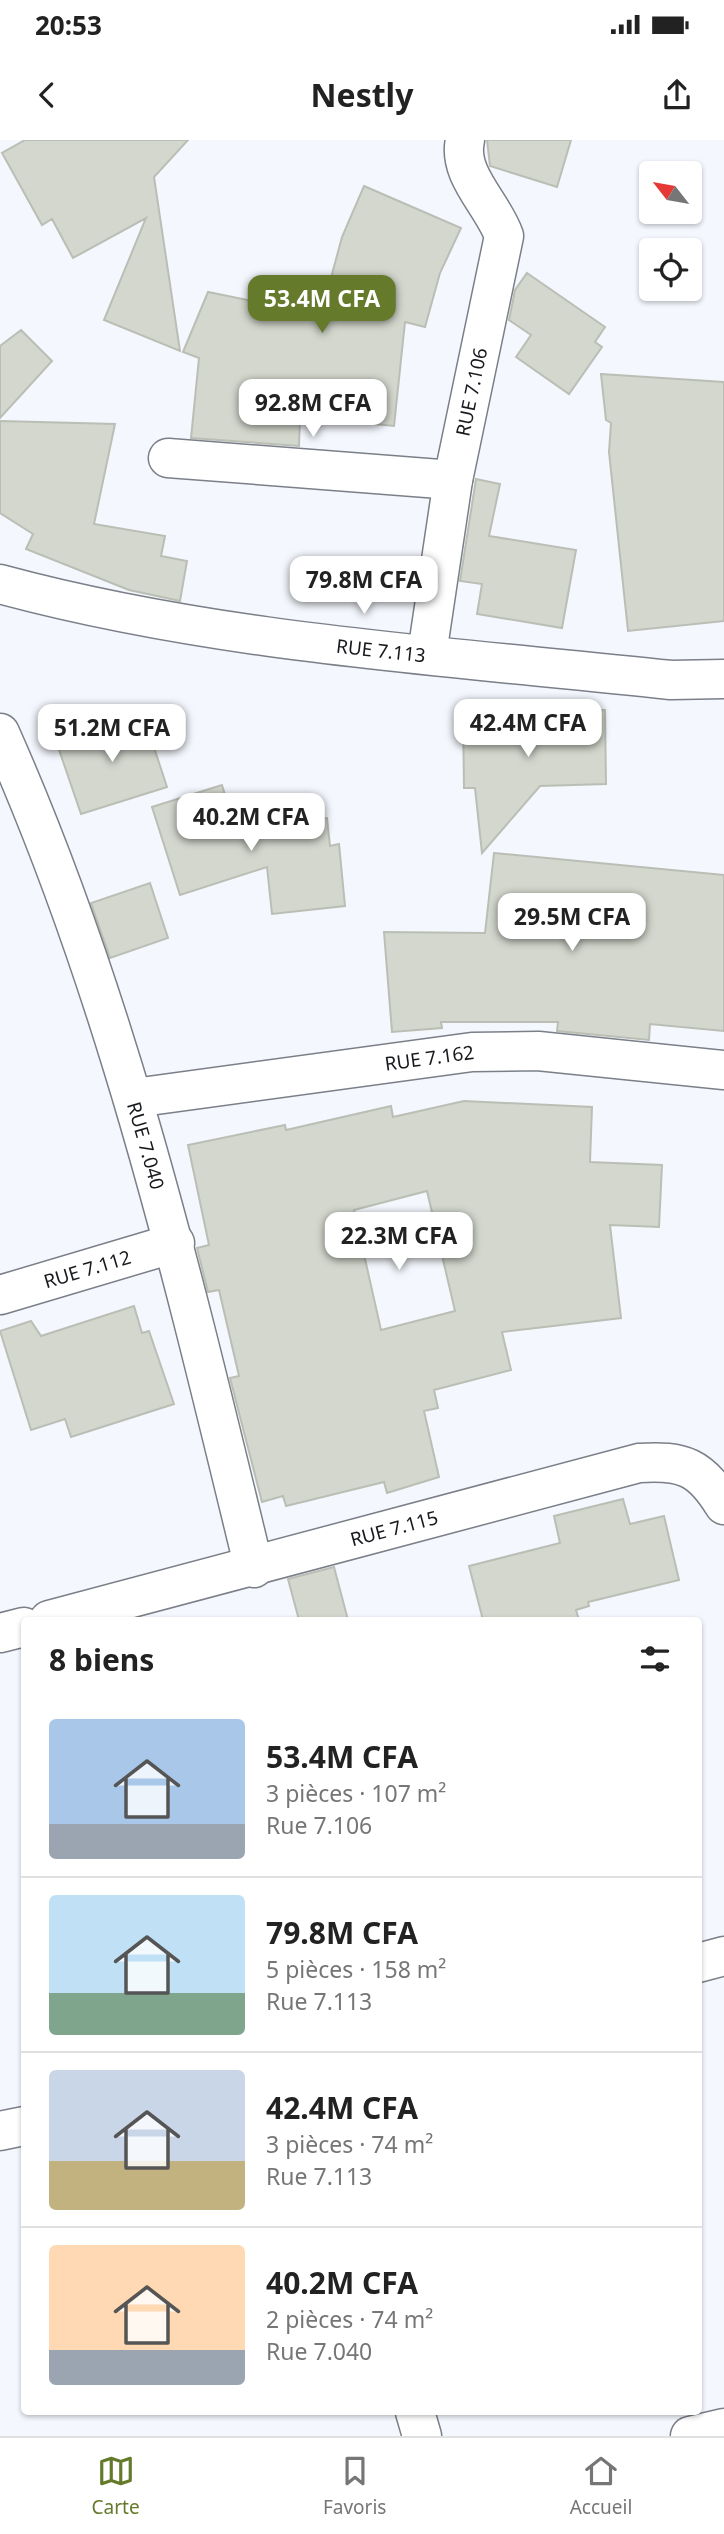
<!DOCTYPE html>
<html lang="fr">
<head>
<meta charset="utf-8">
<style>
	:root { --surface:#fff; --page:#f2f2f2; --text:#222; --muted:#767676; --line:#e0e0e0; --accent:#657a2a }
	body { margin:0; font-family:"Noto Sans",sans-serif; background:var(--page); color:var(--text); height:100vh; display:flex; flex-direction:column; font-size:26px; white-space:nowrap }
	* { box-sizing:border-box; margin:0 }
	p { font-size:23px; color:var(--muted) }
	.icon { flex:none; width:38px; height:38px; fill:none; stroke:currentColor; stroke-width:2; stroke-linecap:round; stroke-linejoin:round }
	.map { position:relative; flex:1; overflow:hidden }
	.panel { position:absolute; left:21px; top:1477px; width:681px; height:798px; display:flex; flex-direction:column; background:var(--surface); border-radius:7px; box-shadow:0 2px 5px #0004 }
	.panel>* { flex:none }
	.needle { width:46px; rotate:301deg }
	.controls { position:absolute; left:639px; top:21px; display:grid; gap:14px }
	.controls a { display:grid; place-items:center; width:63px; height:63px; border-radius:7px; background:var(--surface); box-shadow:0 2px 5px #0004; font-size:35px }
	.price { position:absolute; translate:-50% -60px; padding:0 16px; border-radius:14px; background:#fff; color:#222; font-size:23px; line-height:46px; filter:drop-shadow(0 2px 4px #0008) }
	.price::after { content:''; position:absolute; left:50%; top:42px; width:21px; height:16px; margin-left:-10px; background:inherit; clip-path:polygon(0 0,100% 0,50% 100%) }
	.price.current { background:var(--accent); color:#fff }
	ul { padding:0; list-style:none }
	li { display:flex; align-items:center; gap:21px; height:175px; padding:0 28px }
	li+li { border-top:2px solid var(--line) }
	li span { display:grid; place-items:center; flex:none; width:196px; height:140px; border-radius:7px; color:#555 }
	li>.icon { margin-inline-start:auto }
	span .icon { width:84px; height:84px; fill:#fffc; stroke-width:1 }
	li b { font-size:30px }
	h2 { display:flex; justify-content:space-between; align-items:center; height:84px; padding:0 28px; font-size:30px }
	.status { display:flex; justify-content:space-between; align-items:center; height:49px; padding:0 35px; background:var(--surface); direction:ltr }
	.status svg { height:19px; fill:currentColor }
	header { display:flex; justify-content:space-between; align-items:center; height:91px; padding:0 28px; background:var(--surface); font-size:32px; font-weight:700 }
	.tabs { display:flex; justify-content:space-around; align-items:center; height:98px; border-top:2px solid var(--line); background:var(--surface); font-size:19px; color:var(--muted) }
	.tabs a { display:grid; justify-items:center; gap:4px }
	.tabs .current { color:var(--accent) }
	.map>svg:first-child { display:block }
	.building { fill:#d3d7cd; stroke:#bbbeb4; stroke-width:2; fill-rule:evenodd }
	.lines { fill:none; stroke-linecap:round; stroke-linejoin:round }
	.street-casing { stroke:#7a7f88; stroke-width:41 }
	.street { stroke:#fff; stroke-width:38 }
	.labels { text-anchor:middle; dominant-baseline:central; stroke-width:6; stroke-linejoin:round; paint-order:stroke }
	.street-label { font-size:19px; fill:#17191d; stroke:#fff }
</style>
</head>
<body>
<div class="status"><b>20:53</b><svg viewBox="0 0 49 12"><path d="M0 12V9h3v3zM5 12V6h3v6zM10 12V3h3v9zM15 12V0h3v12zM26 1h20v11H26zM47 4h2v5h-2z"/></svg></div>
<header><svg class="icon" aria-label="back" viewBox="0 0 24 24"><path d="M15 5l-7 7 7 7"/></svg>Nestly<svg class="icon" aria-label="share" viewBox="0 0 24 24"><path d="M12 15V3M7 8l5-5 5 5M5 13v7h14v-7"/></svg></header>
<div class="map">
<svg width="724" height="2296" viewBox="0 0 724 2296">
	<rect width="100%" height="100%" fill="#f4f7fd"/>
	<path class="building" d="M25 0H188L154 37 180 211 104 180 146 78 73 118 52 79 42 85 2 13Z
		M487 0H571L557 47 490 26Z
		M364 46 461 88 440 133 425 187 405 182 394 286 300 277 299 306 191 298 199 218 183 212 208 152 321 175 342 97Z
		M527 133 605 187 595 202 602 207 569 254 516 217 531 195 509 180 515 150Z
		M21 190 52 221 0 278V206Z
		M601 234 724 242V481L628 491 609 312 611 283 606 280Z
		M0 281 115 284 94 384 165 396 161 416 187 421 180 461 129 450 26 409 33 394 0 373Z
		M476 339 500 344 489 396 576 410 562 488 477 474 482 444 460 441Z
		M605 570 606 644 540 646 482 713 475 648H464L463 573Z
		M143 574 167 647 81 674 56 601Z
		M222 645 235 688 327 678 330 706 339 704 345 766 272 774 267 727 180 755 152 667Z
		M494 713 724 735V891L650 884 649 900 557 891 558 882H441L442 888 392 892 384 792 485 793Z
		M150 743 168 798 110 818 91 763Z
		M464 961 592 967 590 1022 662 1025 659 1087 610 1085 621 1178 502 1192 511 1230 434 1250 438 1268 424 1271 439 1337 387 1353 384 1342 286 1366 283 1356 262 1362 230 1238 239 1236 219 1150 208 1152 197 1108 209 1105 188 1005 285 985 286 990 391 966 393 977ZM427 1051 455 1171 381 1190 354 1070Z
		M134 1166 142 1193 149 1191 174 1264 71 1297 65 1279 31 1290 0 1191 31 1181 41 1196Z
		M623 1359 630 1384 664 1376 679 1440 588 1462 589 1466 576 1470 579 1480H483L469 1426 560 1403 554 1376Z
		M334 1427 348 1480H299L288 1439Z"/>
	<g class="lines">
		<g class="street-casing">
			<g id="street">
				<path d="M168 318 453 340"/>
				<path id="s1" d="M0 444C218 503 448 516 671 540L724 539"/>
				<path id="s2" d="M427 514 453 340 504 96C493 64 457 35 465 0"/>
				<path id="s3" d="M0 593C119 860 185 1145 254 1428"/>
				<path id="s4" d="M134 958 472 912 538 911 724 930"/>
				<path id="s5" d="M0 1155 175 1103"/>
				<path id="s6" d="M49 1480 639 1323C683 1320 701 1327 724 1365"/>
				<path d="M0 1493 24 1487"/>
				<path d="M698 1823 724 1816"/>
				<path d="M0 1991 24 1986"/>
				<path d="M415 2272 422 2296"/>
				<path d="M690 2296 724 2288"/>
			</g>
		</g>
		<use href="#street" class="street"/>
	</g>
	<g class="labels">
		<g class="street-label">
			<text stroke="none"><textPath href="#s2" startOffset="266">RUE 7.106</textPath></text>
			<text stroke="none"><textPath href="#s1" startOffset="387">RUE 7.113</textPath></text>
			<text stroke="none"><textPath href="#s4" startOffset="298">RUE 7.162</textPath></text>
			<text stroke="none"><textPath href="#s3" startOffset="438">RUE 7.040</textPath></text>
			<text stroke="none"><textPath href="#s5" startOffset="91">RUE 7.112</textPath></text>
			<text stroke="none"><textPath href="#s6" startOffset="357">RUE 7.115</textPath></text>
		</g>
	</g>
</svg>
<div class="controls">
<a><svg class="needle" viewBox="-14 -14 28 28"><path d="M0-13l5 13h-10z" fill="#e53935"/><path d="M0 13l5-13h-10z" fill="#767676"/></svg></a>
<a><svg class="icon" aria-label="locate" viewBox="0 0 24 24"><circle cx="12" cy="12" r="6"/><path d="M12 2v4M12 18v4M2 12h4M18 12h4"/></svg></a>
</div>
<b class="price current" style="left:322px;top:195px">53.4M CFA</b>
<b class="price" style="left:313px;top:299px">92.8M CFA</b>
<b class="price" style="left:364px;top:476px">79.8M CFA</b>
<b class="price" style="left:528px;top:619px">42.4M CFA</b>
<b class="price" style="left:112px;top:624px">51.2M CFA</b>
<b class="price" style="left:251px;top:713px">40.2M CFA</b>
<b class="price" style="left:572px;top:813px">29.5M CFA</b>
<b class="price" style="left:399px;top:1132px">22.3M CFA</b>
<section class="panel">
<h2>8 biens<svg class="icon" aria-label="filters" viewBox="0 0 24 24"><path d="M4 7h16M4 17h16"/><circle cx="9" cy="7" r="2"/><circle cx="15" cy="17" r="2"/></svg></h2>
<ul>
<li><span style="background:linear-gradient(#a9c7e8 75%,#9aa5b1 0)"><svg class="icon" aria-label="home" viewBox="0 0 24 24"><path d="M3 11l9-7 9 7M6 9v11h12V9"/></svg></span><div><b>53.4M CFA</b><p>3 pièces · 107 m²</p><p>Rue 7.106</p></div></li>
<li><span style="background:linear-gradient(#bfe0f5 70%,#7fa58c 0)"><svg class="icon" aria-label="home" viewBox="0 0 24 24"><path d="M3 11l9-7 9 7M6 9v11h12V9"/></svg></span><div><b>79.8M CFA</b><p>5 pièces · 158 m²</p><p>Rue 7.113</p></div></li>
<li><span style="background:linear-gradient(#c9d6e8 65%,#c2b280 0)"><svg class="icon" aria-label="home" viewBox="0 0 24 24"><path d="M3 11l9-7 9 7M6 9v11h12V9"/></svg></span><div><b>42.4M CFA</b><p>3 pièces · 74 m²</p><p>Rue 7.113</p></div></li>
<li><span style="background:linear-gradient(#ffd9b3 75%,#9aa5b1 0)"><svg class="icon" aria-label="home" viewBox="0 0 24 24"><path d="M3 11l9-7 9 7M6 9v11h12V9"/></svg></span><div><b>40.2M CFA</b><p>2 pièces · 74 m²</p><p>Rue 7.040</p></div></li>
</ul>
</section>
</div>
<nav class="tabs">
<a class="current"><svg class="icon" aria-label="map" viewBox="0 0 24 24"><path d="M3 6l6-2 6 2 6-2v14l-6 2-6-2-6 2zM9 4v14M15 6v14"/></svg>Carte</a>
<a><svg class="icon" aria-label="saved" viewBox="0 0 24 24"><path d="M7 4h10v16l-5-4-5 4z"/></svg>Favoris</a>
<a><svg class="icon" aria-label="home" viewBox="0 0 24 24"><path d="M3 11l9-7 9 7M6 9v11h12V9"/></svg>Accueil</a>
</nav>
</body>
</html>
